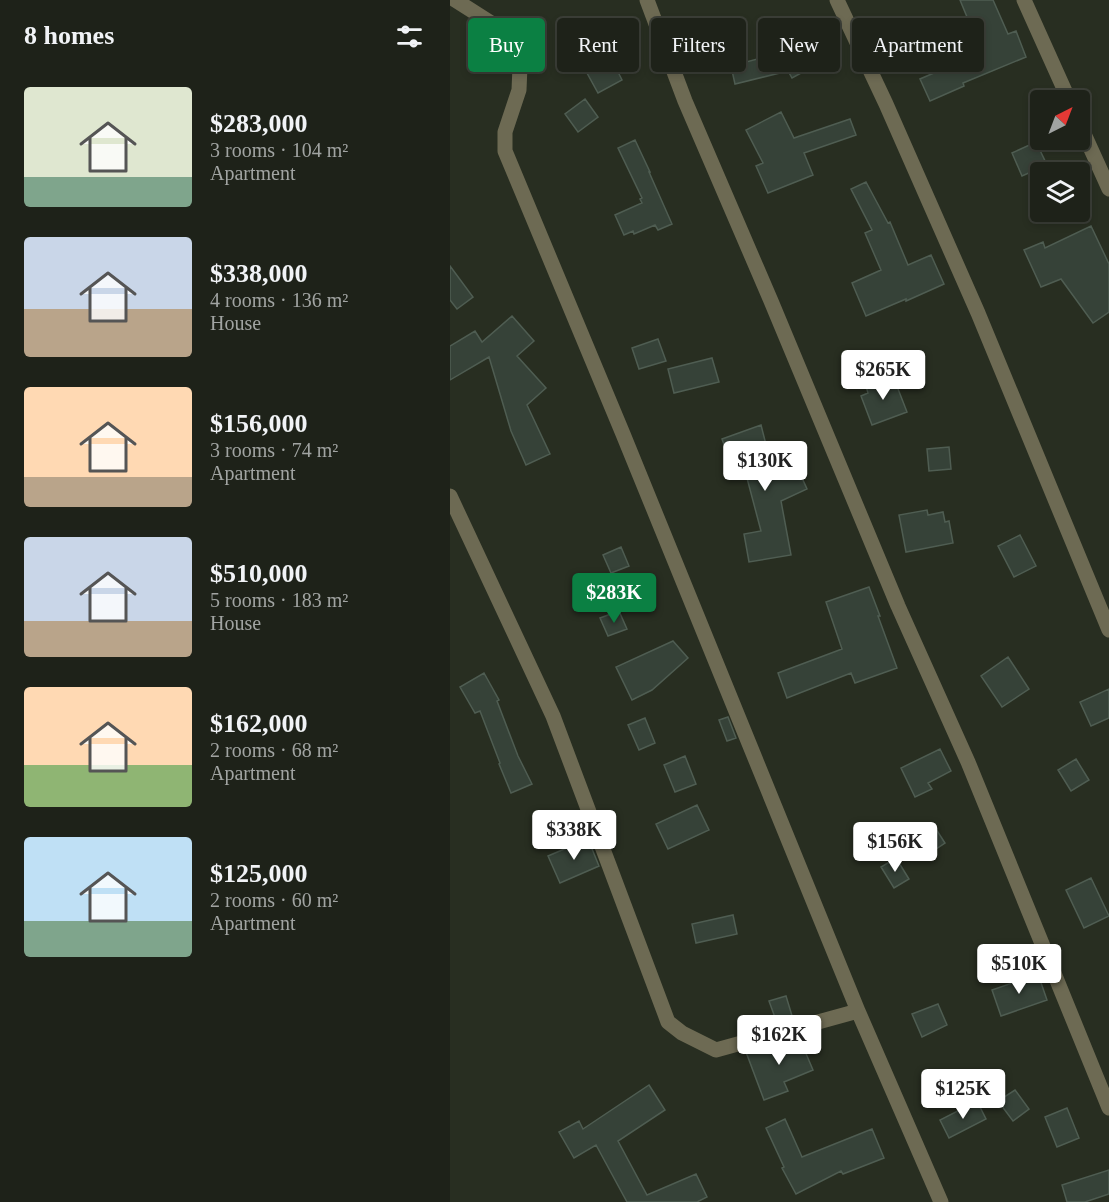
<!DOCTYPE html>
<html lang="en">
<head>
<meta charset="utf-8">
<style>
	:root { --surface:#1e2219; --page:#2b2f26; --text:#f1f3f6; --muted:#a1a4a2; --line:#3c3f38; --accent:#0b8043 }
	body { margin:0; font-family:Georgia,serif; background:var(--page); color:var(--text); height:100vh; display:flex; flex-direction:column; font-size:22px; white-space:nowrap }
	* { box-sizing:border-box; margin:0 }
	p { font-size:20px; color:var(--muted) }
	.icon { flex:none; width:33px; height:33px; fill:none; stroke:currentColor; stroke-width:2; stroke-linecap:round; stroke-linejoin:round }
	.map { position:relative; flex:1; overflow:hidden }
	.drawer { display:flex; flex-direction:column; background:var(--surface); width:450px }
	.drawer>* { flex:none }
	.top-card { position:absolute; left:18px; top:18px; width:550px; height:54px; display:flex; gap:12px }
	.needle { width:39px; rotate:42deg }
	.fabs { position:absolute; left:580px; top:90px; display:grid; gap:12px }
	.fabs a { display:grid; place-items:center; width:60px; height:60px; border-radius:6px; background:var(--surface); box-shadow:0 3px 9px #0003,0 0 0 2px var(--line); font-size:30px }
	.price { position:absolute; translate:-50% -51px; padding:0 14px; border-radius:6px; background:#fff; color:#222; font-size:20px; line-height:39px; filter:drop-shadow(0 2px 3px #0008) }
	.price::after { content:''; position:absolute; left:50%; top:36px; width:18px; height:14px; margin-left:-9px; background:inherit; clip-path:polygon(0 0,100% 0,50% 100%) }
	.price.selected { background:var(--accent); color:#fff }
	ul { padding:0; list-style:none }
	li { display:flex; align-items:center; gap:18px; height:150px; padding:0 24px }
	li span { display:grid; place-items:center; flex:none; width:168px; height:120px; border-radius:6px; color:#555 }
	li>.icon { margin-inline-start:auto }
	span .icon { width:72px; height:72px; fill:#fffc; stroke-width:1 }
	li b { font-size:26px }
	h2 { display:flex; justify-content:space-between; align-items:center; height:72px; padding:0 24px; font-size:26px }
	.tag { padding:0 21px; border-radius:6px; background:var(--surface); box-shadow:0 3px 9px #0003,0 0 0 2px var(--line); font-size:21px; line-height:54px }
	.tag.selected { background:var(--accent); color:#fff }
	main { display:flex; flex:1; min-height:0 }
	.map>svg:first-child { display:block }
	.building { fill:#364238; stroke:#4f5d52; stroke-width:1.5 }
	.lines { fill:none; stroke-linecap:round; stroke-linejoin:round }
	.street { stroke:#6d6a53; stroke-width:15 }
</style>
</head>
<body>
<main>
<section class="drawer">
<h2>8 homes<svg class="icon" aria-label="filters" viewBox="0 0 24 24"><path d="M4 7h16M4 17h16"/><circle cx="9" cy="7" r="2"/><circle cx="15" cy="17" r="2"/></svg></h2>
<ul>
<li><span style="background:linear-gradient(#dfe7d0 75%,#7fa58c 0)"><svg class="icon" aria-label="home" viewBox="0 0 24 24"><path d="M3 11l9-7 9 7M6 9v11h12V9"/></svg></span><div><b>$283,000</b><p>3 rooms · 104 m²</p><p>Apartment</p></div></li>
<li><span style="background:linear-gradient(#c9d6e8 60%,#b9a48a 0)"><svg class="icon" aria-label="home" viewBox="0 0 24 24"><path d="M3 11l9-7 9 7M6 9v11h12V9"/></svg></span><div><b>$338,000</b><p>4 rooms · 136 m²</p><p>House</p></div></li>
<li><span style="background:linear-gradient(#ffd9b3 75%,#b9a48a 0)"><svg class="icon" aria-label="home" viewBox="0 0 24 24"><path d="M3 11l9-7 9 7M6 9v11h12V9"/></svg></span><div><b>$156,000</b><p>3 rooms · 74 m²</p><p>Apartment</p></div></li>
<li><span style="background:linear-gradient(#c9d6e8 70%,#b9a48a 0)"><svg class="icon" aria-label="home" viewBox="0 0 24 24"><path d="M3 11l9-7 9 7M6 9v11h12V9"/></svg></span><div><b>$510,000</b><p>5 rooms · 183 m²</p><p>House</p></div></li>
<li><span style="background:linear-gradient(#ffd9b3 65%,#8fb573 0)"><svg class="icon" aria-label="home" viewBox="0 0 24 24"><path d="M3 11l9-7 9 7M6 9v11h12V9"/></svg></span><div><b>$162,000</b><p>2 rooms · 68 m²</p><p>Apartment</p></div></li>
<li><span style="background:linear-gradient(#bfe0f5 70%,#7fa58c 0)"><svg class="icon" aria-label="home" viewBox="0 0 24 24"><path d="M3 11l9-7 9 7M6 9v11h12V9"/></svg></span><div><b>$125,000</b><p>2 rooms · 60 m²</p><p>Apartment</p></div></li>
</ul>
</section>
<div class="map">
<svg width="659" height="1202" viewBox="0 0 659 1202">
	<rect width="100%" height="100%" fill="#282e21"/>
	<path class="building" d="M510 0H543L558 34 566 31 576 57 513 83 514 86 480 101 470 79 528 54 525 47 529 46Z
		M375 25 390 52 342 78 338 71 285 84 281 66 319 56Z
		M162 60 172 80 148 93 137 73Z
		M135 99 148 117 128 132 115 114Z
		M331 112 344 138 400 119 406 135 354 153 363 175 318 193 306 166 313 163 296 130Z
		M185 140 200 172H199L222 224 208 230 205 225 184 234 183 231 174 235 165 215 192 203 190 199 192 198 168 148Z
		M586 142 597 165 572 176 562 153Z
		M416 182 438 223 440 222 458 265 481 255 494 284 456 301V299L416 316 402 283 431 270 415 233 422 230 401 189Z
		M641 226 659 264V312L643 323 611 279 591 287 574 250 593 242 595 248Z
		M0 266 23 297 7 309 0 300Z
		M62 316 84 341 67 356 96 388 77 405 100 454 76 465 61 431 39 357 0 380V346L25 331 32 342Z
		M208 339 216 361 189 369 182 348Z
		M262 358 269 382 224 393 218 369Z
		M443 376 457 412 422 425 411 396 418 393 416 386Z
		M311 425 322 468 343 458 357 489 331 501 341 555 299 562 294 534 311 531 293 463 282 467 272 439Z
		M499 447 501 469 479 471 477 449Z
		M477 510 478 515 493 512 495 522 499 521 503 543 456 552 449 515Z
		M570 535 586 566 564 577 548 546Z
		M171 547 179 566 161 573 153 555Z
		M419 587 430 616H428L447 668 405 683 401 673 337 698 328 673 392 649 376 602Z
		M169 611 177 629 158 636 150 618Z
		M223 641 238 658 202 690 182 700 166 667Z
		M558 657 579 689 552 707 531 676Z
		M34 673 49 700 47 701 68 756 82 784 61 793 49 764 50 763 30 711 25 713 10 687Z
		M659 689V718L641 726 630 702Z
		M278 717 286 738 277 741 269 720Z
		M195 718 205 743 189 750 178 725Z
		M490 749 501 771 478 783 482 789 465 797 451 768Z
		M235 756 246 784 225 792 214 765Z
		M626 759 639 780 621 791 608 770Z
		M247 805 259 830 218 849 206 824Z
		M484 826 495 843 480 853 469 837Z
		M138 839 149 866 110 883 98 856Z
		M446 858 459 879 444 888 431 867Z
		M641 878 659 916 634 928 616 890Z
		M283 915 287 934 246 943 242 924Z
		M588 974 597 1000 551 1016 542 990Z
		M336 996 343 1019 327 1023 319 1001Z
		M488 1004 497 1025 472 1037 462 1014Z
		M349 1037 363 1070 334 1082 338 1091 314 1100 296 1052Z
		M199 1085 215 1110 168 1141 197 1195 246 1174 257 1197 247 1202H177L146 1145 124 1158 109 1132 129 1121 133 1129Z
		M565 1090 579 1109 563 1121 548 1101Z
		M527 1101 536 1119 499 1138 490 1120Z
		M617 1108 629 1138 607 1147 595 1117Z
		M335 1119 352 1157 422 1129 434 1158 393 1174 391 1171 346 1194 332 1168 334 1167 316 1128Z
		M659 1170V1194L635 1202H617L612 1185Z"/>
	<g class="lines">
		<path class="street" d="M5 0 46 26 61 44 70 66 69 90 55 132V151L173 434 408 1011 491 1202
			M197 0 235 101 321 301 448 606 518 762 659 1108
			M387 0 436 104 528 313 659 630
			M574 0 619 100
			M630 125 659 189
			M0 496 103 716 218 1022 232 1033 266 1050 408 1011"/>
	</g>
</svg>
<div class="fabs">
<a><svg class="needle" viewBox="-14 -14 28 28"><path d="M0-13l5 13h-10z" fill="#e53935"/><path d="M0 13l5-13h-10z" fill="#a1a4a2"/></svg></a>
<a><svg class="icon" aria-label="layers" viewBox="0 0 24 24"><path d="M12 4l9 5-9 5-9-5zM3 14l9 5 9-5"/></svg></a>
</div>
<b class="price" style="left:433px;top:401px">$265K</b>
<b class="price" style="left:315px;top:492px">$130K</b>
<b class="price selected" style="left:164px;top:624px">$283K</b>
<b class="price" style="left:124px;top:861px">$338K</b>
<b class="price" style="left:445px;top:873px">$156K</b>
<b class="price" style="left:569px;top:995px">$510K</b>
<b class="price" style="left:329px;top:1066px">$162K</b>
<b class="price" style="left:513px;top:1120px">$125K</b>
<div class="top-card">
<a class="tag selected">Buy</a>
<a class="tag">Rent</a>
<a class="tag">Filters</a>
<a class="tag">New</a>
<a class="tag">Apartment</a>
</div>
</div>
</main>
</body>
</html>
